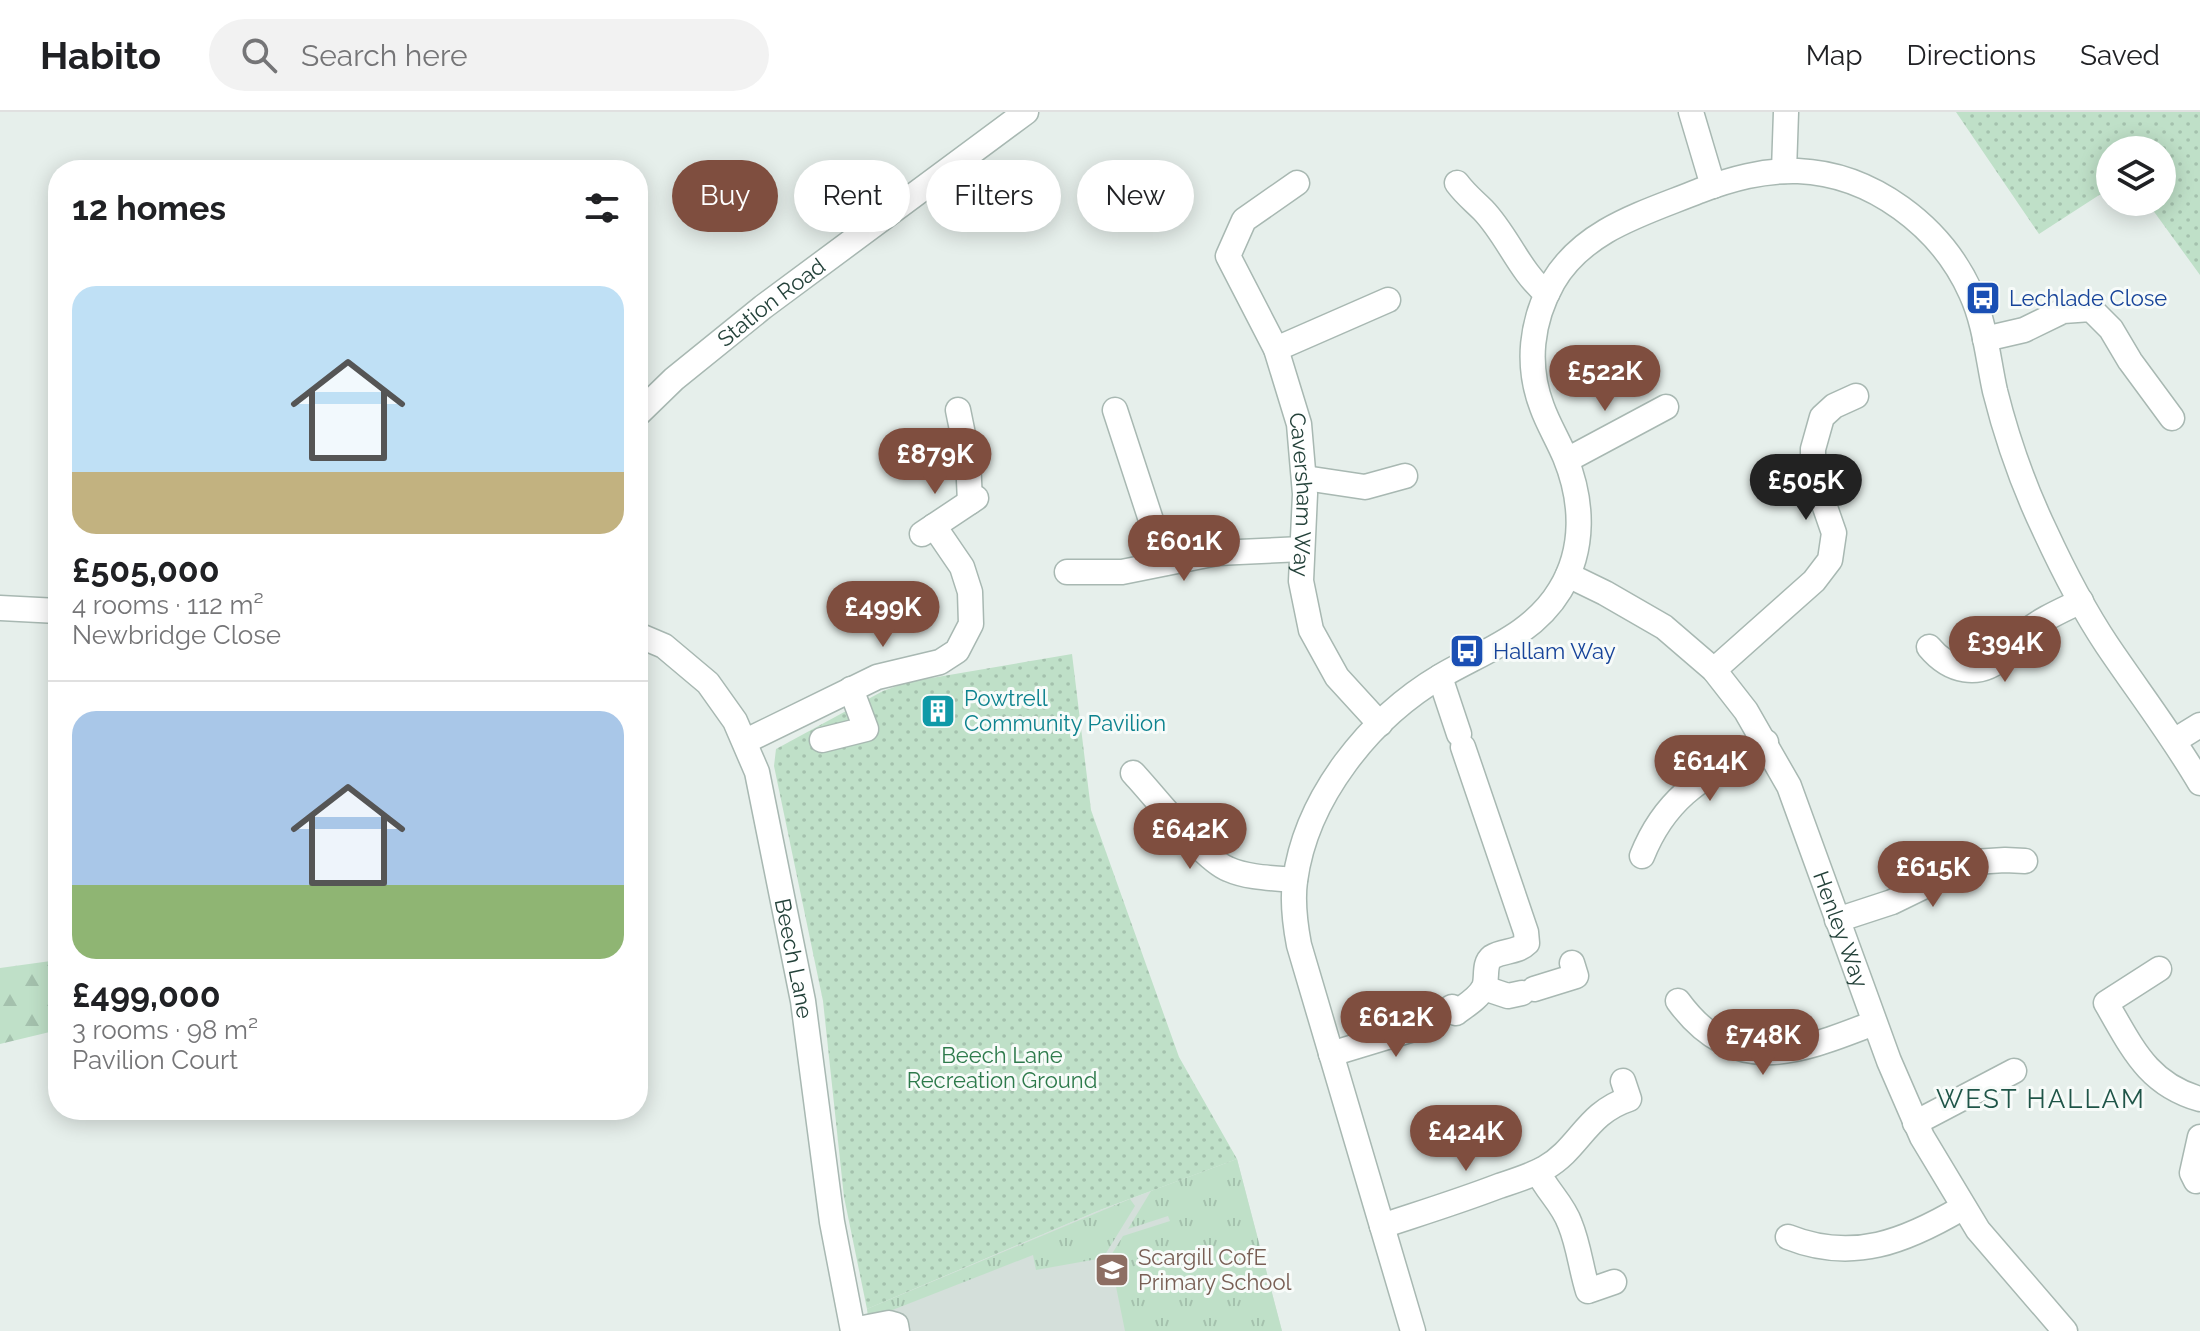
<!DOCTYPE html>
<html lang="en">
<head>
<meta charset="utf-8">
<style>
	:root { --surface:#fff; --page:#f2f2f2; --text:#202124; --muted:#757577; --line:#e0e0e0; --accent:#7f4e3f }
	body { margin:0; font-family:Raleway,sans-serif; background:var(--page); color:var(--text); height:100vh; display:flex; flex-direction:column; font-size:30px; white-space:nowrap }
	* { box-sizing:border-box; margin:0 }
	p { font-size:26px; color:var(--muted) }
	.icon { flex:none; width:44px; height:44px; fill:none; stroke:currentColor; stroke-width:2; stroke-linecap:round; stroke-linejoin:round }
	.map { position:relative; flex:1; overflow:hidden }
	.sheet { position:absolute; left:48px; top:48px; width:600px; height:960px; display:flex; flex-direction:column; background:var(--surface); border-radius:32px; box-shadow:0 4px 20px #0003 }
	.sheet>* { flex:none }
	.top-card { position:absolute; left:672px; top:48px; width:760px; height:72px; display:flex; gap:16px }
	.tools { position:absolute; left:2096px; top:24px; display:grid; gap:16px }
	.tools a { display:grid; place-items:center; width:80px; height:80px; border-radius:50%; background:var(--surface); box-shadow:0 4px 20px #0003; font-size:40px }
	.price { position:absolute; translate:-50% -68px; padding:0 18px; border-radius:28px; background:var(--accent); color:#fff; font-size:26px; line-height:52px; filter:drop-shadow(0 2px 4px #0008) }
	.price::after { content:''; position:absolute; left:50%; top:48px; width:24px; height:18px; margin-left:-12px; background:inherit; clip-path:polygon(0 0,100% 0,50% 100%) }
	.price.selected { background:#222; color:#fff }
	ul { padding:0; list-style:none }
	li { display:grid; align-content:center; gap:16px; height:424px; padding:0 24px }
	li+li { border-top:2px solid var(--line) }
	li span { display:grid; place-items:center; height:248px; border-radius:24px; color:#555 }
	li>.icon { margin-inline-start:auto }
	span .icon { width:144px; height:144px; fill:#fffc; stroke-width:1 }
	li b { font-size:34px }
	h2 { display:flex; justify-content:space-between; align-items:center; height:96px; padding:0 24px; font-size:34px }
	.pill { padding:0 28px; border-radius:36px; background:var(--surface); box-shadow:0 4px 20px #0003; font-size:28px; line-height:72px }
	.pill.selected { background:var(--accent); color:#fff }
	header { display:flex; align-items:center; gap:48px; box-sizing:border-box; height:112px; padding:0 40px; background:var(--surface); border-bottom:2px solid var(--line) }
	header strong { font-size:38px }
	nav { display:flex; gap:44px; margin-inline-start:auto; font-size:28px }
	.search { width:560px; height:72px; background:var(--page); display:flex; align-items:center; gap:20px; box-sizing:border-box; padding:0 28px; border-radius:44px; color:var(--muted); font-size:30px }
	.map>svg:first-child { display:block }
	.built { fill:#d4dfda }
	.grass { fill:url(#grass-tufts) }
	.forest { fill:url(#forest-firs) }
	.park { fill:url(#park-dots) }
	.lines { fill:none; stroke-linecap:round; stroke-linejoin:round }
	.minor-casing { stroke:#a8b8b2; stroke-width:27 }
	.minor { stroke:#fff; stroke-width:24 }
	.labels { text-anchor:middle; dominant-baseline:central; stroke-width:6; stroke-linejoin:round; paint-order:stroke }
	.transit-label { font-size:22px; fill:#164399; stroke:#f7fbf9; text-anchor:start }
	.street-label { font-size:22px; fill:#24423a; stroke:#f7fbf9 }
	.culture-label { font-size:22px; fill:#0d838f; stroke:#f7fbf9; text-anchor:start }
	.park-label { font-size:22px; fill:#2d7a4b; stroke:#f7fbf9 }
	.education-label { font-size:22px; fill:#785e54; stroke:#f7fbf9; text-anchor:start }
	.quarter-label { font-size:26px; letter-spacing:2px; fill:#1f5548; stroke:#f7fbf9 }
</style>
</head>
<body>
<header>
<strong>Habito</strong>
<div class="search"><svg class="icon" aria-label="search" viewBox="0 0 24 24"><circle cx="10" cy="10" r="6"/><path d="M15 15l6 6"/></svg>Search here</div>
<nav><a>Map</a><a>Directions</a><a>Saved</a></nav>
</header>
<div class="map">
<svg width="2200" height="1219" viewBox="0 0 2200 1219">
	<defs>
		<pattern id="grass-tufts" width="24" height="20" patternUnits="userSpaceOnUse" patternTransform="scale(2)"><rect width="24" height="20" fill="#bfe0c8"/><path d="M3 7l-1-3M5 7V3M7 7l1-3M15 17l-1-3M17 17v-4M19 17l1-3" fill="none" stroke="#a4c1ad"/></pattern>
		<pattern id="forest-firs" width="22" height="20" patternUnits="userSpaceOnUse" patternTransform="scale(2)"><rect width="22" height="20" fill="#bfe0c8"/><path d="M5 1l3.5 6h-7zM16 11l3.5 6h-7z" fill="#a4c1ad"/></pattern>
		<pattern id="park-dots" width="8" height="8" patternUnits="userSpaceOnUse" patternTransform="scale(2)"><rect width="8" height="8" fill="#bfe0c8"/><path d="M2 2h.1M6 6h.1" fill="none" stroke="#a4c1ad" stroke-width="1.8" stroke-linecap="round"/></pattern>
	</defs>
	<rect width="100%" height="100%" fill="#e6efeb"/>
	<path class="built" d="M1237 1047 1282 1219H875L867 1197 1100 1098Z"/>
	<path class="grass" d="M1237 1047 1282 1219H1125L1110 1145 1123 1124 1170 1109 1168 1104 1128 1117 1151 1079Z
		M1130 1087 1135 1094 1103 1146 1036 1158 1033 1143 872 1206 868 1205 867 1197Z"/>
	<path class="forest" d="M58 848V918L0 932V856Z"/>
	<path class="park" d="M1956 0H2200V163L2147 90H2162V38H2110V76L2039 122Z
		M1072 542 1091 698 1179 945 1237 1047 1100 1098 867 1197 844 1085 823 889 774 654 776 637 883 579 908 570Z"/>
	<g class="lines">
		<g class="minor-casing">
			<g id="minor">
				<path d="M1691 0 1713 74"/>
				<path d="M1784 59 1786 0"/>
				<path id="s1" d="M1297 71 1244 108 1228 144 1276 237 1299 312 1305 382 1301 469 1311 518 1337 565 1380 612"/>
				<path d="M1457 71C1466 83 1473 88 1483 98 1508 124 1519 159 1547 182"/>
				<path d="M1985 227 2024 218 2063 199 2091 197 2111 217 2130 249 2172 306"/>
				<path d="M1276 237 1388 188"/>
				<path d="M958 298 968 347 970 390"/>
				<path d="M1115 298 1165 451"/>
				<path id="s2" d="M638 302 674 267 763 195 1026 0"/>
				<path d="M1567 348 1666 295"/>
				<path d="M1305 366 1365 375 1405 364"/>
				<path d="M922 422 976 386"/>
				<path d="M1067 460H1122L1217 441 1302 437"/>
				<path id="s3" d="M1568 463 1605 481 1664 515 1714 558 1746 599 1789 674 1889 949 1922 1025 1978 1118 2065 1219"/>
				<path d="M0 496 58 499"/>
				<path id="s4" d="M638 523 664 534 708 571 735 609 757 660 803 889 832 1110 853 1219"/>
				<path d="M1929 535C1949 559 1979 568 2005 543 2012 536 2017 526 2026 520 2041 507 2063 498 2081 489"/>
				<path d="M1714 558 1814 469 1830 448 1834 421 1818 375 1813 350V337L1822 305 1834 294 1856 284"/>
				<path d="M1440 565 1459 622"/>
				<path d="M822 628 866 617 851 577"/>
				<path d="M746 629 877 565 940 550 957 539 971 512 970 480 962 455 934 414"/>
				<path d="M2174 629 2200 613"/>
				<path d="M1133 661C1153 682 1204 748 1228 757 1248 766 1273 766 1295 768"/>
				<path d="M1642 744C1668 679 1709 663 1766 630"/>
				<path d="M1837 808 1892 790 1974 750 2005 748 2025 749"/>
				<path d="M2159 857 2106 891C2132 935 2147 972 2200 987"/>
				<path d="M1484 876 1508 884 1522 881"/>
				<path d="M1534 877 1576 864 1572 851"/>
				<path d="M1678 889C1735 967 1799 940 1874 911"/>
				<path d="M1331 942 1420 915 1452 895 1456 901C1465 894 1479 886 1484 875 1488 866 1483 852 1492 845 1503 838 1517 841 1527 831L1526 820 1463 635"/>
				<path d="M1915 1011 2014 959"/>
				<path d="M1538 1060C1547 1079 1563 1092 1570 1112 1579 1134 1581 1157 1588 1179L1614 1170"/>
				<path d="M2196 1069 2192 1061 2200 1025"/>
				<path d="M1382 1114C1421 1101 1460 1089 1499 1074 1514 1069 1531 1064 1545 1056 1580 1036 1586 1001 1629 987L1623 969"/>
				<path d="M1788 1125C1853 1151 1906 1129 1962 1096"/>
				<path d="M853 1218 889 1211 896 1213 897 1219"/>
				<path d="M1413 1219 1299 833C1295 812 1292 791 1295 769 1306 685 1370 606 1441 564 1484 539 1533 523 1560 478 1585 437 1583 389 1565 345 1558 328 1548 312 1542 295 1526 253 1531 209 1553 170 1584 117 1645 101 1699 79 1731 67 1763 58 1798 59 1872 62 1941 114 1971 181 1985 211 1988 247 1995 279 2007 327 2024 375 2045 419 2063 458 2083 497 2107 533 2138 579 2172 623 2200 671"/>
			</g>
		</g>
		<use href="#minor" class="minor"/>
	</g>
	<defs>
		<g id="bus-square" transform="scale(1.8)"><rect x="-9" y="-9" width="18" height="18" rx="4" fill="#1a4fb4" stroke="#f7fbf9"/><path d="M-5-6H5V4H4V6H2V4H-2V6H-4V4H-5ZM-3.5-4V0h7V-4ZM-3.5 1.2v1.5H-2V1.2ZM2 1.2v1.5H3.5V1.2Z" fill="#fff"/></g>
		<g id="building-square" transform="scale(1.8)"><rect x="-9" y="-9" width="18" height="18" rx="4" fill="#0f9aa8" stroke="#f7fbf9"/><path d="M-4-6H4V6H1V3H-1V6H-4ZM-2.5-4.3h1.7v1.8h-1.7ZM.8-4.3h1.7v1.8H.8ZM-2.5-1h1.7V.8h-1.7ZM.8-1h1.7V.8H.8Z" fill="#fff"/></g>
		<g id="school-square" transform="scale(1.8)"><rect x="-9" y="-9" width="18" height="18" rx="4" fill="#8d6e63" stroke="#f7fbf9"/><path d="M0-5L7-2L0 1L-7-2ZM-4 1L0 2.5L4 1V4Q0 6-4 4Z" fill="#fff"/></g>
	</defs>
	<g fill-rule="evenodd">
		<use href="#bus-square" x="1983" y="186"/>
		<use href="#bus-square" x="1467" y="539"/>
		<use href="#building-square" x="938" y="599"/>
		<use href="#school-square" x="1112" y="1158"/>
	</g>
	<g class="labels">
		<g class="transit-label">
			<text x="2009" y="186">Lechlade Close</text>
			<text x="1493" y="539">Hallam Way</text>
		</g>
		<g class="street-label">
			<text stroke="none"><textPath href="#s2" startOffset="174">Station Road</textPath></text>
			<text stroke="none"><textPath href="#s1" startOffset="358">Caversham Way</textPath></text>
			<text stroke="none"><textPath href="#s3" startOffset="466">Henley Way</textPath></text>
			<text stroke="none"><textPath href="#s4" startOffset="378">Beech Lane</textPath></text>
		</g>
		<g class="culture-label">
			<text x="964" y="586">Powtrell<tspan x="964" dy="25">Community Pavilion</tspan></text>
		</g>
		<g class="park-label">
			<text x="1002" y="943">Beech Lane<tspan x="1002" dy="25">Recreation Ground</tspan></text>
		</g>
		<g class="education-label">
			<text x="1138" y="1145">Scargill CofE<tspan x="1138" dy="25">Primary School</tspan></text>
		</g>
		<g class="quarter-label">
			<text x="2041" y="987">WEST HALLAM</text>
		</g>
	</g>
</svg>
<div class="tools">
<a><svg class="icon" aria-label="layers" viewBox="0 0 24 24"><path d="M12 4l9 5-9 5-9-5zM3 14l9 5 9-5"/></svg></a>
</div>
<b class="price" style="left:1605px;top:301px">£522K</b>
<b class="price" style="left:935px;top:384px">£879K</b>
<b class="price selected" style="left:1806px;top:410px">£505K</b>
<b class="price" style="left:1184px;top:471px">£601K</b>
<b class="price" style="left:883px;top:537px">£499K</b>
<b class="price" style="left:2005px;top:572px">£394K</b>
<b class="price" style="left:1710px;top:691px">£614K</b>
<b class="price" style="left:1190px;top:759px">£642K</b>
<b class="price" style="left:1933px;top:797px">£615K</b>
<b class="price" style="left:1396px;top:947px">£612K</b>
<b class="price" style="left:1763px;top:965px">£748K</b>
<b class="price" style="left:1466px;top:1061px">£424K</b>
<div class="top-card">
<a class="pill selected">Buy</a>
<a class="pill">Rent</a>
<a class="pill">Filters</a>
<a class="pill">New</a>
</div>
<section class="sheet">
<h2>12 homes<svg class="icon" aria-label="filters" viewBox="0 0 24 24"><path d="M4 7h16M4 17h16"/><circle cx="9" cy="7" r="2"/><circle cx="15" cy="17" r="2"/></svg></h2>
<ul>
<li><span style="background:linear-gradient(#bfe0f5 75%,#c2b280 0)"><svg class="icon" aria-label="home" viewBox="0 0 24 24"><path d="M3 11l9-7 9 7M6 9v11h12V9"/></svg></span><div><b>£505,000</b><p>4 rooms · 112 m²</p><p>Newbridge Close</p></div></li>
<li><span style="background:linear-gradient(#a9c7e8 70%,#8fb573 0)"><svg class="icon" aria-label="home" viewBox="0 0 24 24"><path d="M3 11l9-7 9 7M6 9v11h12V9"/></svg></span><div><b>£499,000</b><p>3 rooms · 98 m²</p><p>Pavilion Court</p></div></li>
</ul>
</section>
</div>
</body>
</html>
